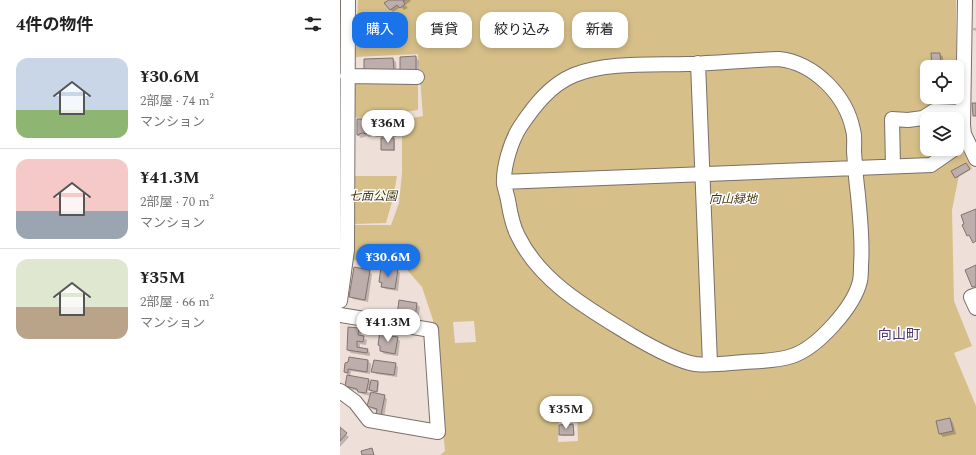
<!DOCTYPE html>
<html lang="ja">
<head>
<meta charset="utf-8">
<style>
	:root { --surface:#fff; --page:#f2f2f2; --text:#222; --muted:#767676; --line:#e0e0e0; --accent:#1a73e8 }
	body { margin:0; font-family:Spectral,"Noto Sans JP",serif; background:var(--page); color:var(--text); height:100vh; display:flex; flex-direction:column; font-size:15px; white-space:nowrap }
	* { box-sizing:border-box; margin:0 }
	p { font-size:13px; color:var(--muted) }
	.icon { flex:none; width:22px; height:22px; fill:none; stroke:currentColor; stroke-width:2; stroke-linecap:round; stroke-linejoin:round }
	.map { position:relative; flex:1; overflow:hidden }
	.side { display:flex; flex-direction:column; background:var(--surface); width:340px }
	.side>* { flex:none }
	.guide { position:absolute; left:12px; top:12px; width:380px; height:36px; display:flex; gap:8px }
	.fabs { position:absolute; left:580px; top:60px; display:grid; gap:8px }
	.fabs a { display:grid; place-items:center; width:44px; height:44px; border-radius:8px; background:var(--surface); box-shadow:0 2px 6px #0003; font-size:20px }
	.price { position:absolute; translate:-50% -34px; padding:0 9px; border-radius:14px; background:#fff; color:#222; font-size:13px; line-height:26px; filter:drop-shadow(0 1px 2px #0008) }
	.price::after { content:''; position:absolute; left:50%; top:24px; width:12px; height:9px; margin-left:-6px; background:inherit; clip-path:polygon(0 0,100% 0,50% 100%) }
	.price.active { background:var(--accent); color:#fff }
	ul { padding:0; list-style:none }
	li { display:flex; align-items:center; gap:12px; height:100px; padding:0 16px }
	li+li { border-top:1px solid var(--line) }
	li span { display:grid; place-items:center; flex:none; width:112px; height:80px; border-radius:12px; color:#555 }
	li>.icon { margin-inline-start:auto }
	span .icon { width:48px; height:48px; fill:#fffc; stroke-width:1 }
	li b { font-size:17px }
	h2 { display:flex; justify-content:space-between; align-items:center; height:48px; padding:0 16px; font-size:17px }
	.pill { padding:0 14px; border-radius:12px; background:var(--surface); box-shadow:0 2px 6px #0003; font-size:14px; line-height:36px }
	.pill.active { background:var(--accent); color:#fff }
	main { display:flex; flex:1; min-height:0 }
	.map>svg:first-child { display:block }
	.green { fill:#d6bf88; fill-rule:evenodd }
	.shadow { fill:#0003 }
	.building { fill:#bdaeab; stroke:#817371 }
	.lines { fill:none; stroke-linecap:round; stroke-linejoin:round }
	.minor-casing { stroke:#7b6f69; stroke-width:16 }
	.minor { stroke:#fff; stroke-width:14 }
	.labels { text-anchor:middle; dominant-baseline:central; stroke-width:3; stroke-linejoin:round; paint-order:stroke }
	.park-label { font-size:12px; font-style:italic; fill:#473812; stroke:#fff }
	.quarter-label { font-size:14px; fill:#52356f; stroke:#fff }
</style>
</head>
<body>
<main>
<section class="side">
<h2>4件の物件<svg class="icon" aria-label="filters" viewBox="0 0 24 24"><path d="M4 7h16M4 17h16"/><circle cx="9" cy="7" r="2"/><circle cx="15" cy="17" r="2"/></svg></h2>
<ul>
<li><span style="background:linear-gradient(#c9d6e8 65%,#8fb573 0)"><svg class="icon" aria-label="home" viewBox="0 0 24 24"><path d="M3 11l9-7 9 7M6 9v11h12V9"/></svg></span><div><b>¥30.6M</b><p>2部屋 · 74 m²</p><p>マンション</p></div></li>
<li><span style="background:linear-gradient(#f6c9c9 65%,#9aa5b1 0)"><svg class="icon" aria-label="home" viewBox="0 0 24 24"><path d="M3 11l9-7 9 7M6 9v11h12V9"/></svg></span><div><b>¥41.3M</b><p>2部屋 · 70 m²</p><p>マンション</p></div></li>
<li><span style="background:linear-gradient(#dfe7d0 60%,#b9a48a 0)"><svg class="icon" aria-label="home" viewBox="0 0 24 24"><path d="M3 11l9-7 9 7M6 9v11h12V9"/></svg></span><div><b>¥35M</b><p>2部屋 · 66 m²</p><p>マンション</p></div></li>
</ul>
</section>
<div class="map">
<svg width="636" height="455" viewBox="0 0 636 455">
	<rect width="100%" height="100%" fill="#eee0d9"/>
	<path class="green" d="M18 0H616V67H587V97H616L615 119H587V149H617V139L632 169 619 175 612 210 614 301 632 346 614 353 636 406V455H100L105 451 93 320 82 287 61 263 12 260 13 225H51L59 203 62 173V120L83 116 78 54 15 57ZM134 321 136 342 115 343 113 322ZM219 414H237L238 441 218 442Z
		M78 80V110L65 112 58 116 13 118V82Z
		M13 176H57L53 198 46 223 13 224Z"/>
	<path class="shadow" d="M0 0H1V10L0 9Z
		M51 0H70L71 1 65 5 68 8 64 10 61 7 53 12 50 9Z
		M0 25H1L4 38H0Z
		M633 28H636V31L633 30Z
		M0 45 2 47V60H0Z
		M600 54 603 57 604 67H593Z
		M76 57 79 61V74L61 58Z
		M53 59 56 62 57 73H28Z
		M0 84 4 88V99H0Z
		M33 119H53L56 122V137H36L33 133V136L29 137 27 136 21 138 18 135 30 120 33 123Z
		M54 139 55 140V151L43 150 42 149Z
		M628 166 630 170 617 178 615 177Z
		M57 270 60 273 58 291 45 289 40 282Z
		M29 271 32 274 28 302 13 299 10 296Z
		M76 304 80 307 78 322 61 319 58 316Z
		M9 328 19 329 22 332 21 337 27 340 26 345 20 344V348L27 349 30 353V356L11 353 8 350Z
		M51 333 54 337 57 338 60 341 58 356 44 354 41 351Z
		M10 358 28 361 31 364 30 374 11 371 10 377 29 380 32 383 38 382 39 383 38 392 30 389 27 392 44 396 47 399 44 418 40 417 37 413 38 411 32 409 29 406 31 396 22 394 18 391 9 389 6 386 8 375 5 372Z
		M55 364 58 367 57 377 36 374 33 371Z
		M610 419 613 423 616 434 603 437 600 434Z
		M233 425 234 427V436H222L220 435Z
		M0 429 9 437 0 447Z"/>
	<path class="building" d="M49 0H65L63 1 65 4 60 8 57 5 50 10 44 3Z
		M591 53H600L601 67H592Z
		M76 56V71H60V57Z
		M53 58 54 70 24 71V59Z
		M632 103H636V116H633Z
		M32 118H53L54 135 32 134Z
		M17 119H31L30 133H27L26 134 23 133 19 134V135H17Z
		M41 138H54V150H41Z
		M626 163 630 169 615 178 611 171Z
		M636 209V241L633 243 629 235 627 236 622 225 624 224 621 215Z
		M636 265V286L632 287 625 270Z
		M14 267 30 270 25 300 9 297Z
		M41 267 58 269 55 289 41 287 42 283 39 282Z
		M59 300 77 303 75 319 57 316Z
		M8 327 19 328 18 335 24 336 23 342 17 341V347L28 349 27 353 7 350Z
		M40 331 52 333 51 336 58 337 55 354 40 351V346L38 345Z
		M9 357 28 360 27 372 8 369V373L4 372 5 363 8 362Z
		M34 360 56 363 54 375 31 372Z
		M7 375 29 379 26 393 18 392 17 389 5 386Z
		M31 380 38 381 37 392 29 390Z
		M31 392 45 395 41 415 36 414 37 409 27 406Z
		M610 418 613 431 599 434 596 421Z
		M233 424 234 435H219V425Z
		M0 427 7 433 0 441Z
		M32 448 34 455H22L21 451Z"/>
	<g class="lines">
		<g class="minor-casing">
			<path id="minor" d="M625 0 623 125 624 134 636 159
				M439 59C474 63 506 95 513 130 515 136 514 144 514 151 515 166 516 180 518 195 520 218 523 242 521 265 521 270 521 276 520 281 514 307 477 348 452 356 437 361 420 361 404 362 388 363 371 366 355 364 336 361 308 345 291 335 249 309 201 283 178 236 172 225 170 212 168 200 167 195 165 189 164 184 163 167 171 141 180 127 194 106 210 85 234 75 266 62 312 65 347 64 378 63 408 60 439 59Z
				M358 63 370 364
				M7 76 77 77
				M553 166 552 119 568 120 583 118 594 111 623 112
				M164 182 591 165 614 149
				M636 295 631 297 636 308
				M0 301 7 250 8 0
				M0 315 91 330 98 432 29 420 15 402 0 391"/>
		</g>
		<use href="#minor" class="minor"/>
	</g>
	<g class="labels">
		<g class="park-label">
			<text x="33" y="196">七面公園</text>
			<text x="393" y="199">向山緑地</text>
		</g>
		<g class="quarter-label">
			<text x="559" y="334">向山町</text>
		</g>
	</g>
</svg>
<div class="fabs">
<a><svg class="icon" aria-label="locate" viewBox="0 0 24 24"><circle cx="12" cy="12" r="6"/><path d="M12 2v4M12 18v4M2 12h4M18 12h4"/></svg></a>
<a><svg class="icon" aria-label="layers" viewBox="0 0 24 24"><path d="M12 4l9 5-9 5-9-5zM3 14l9 5 9-5"/></svg></a>
</div>
<b class="price" style="left:48px;top:144px">¥36M</b>
<b class="price active" style="left:48px;top:278px">¥30.6M</b>
<b class="price" style="left:48px;top:343px">¥41.3M</b>
<b class="price" style="left:226px;top:430px">¥35M</b>
<div class="guide">
<a class="pill active">購入</a>
<a class="pill">賃貸</a>
<a class="pill">絞り込み</a>
<a class="pill">新着</a>
</div>
</div>
</main>
</body>
</html>
